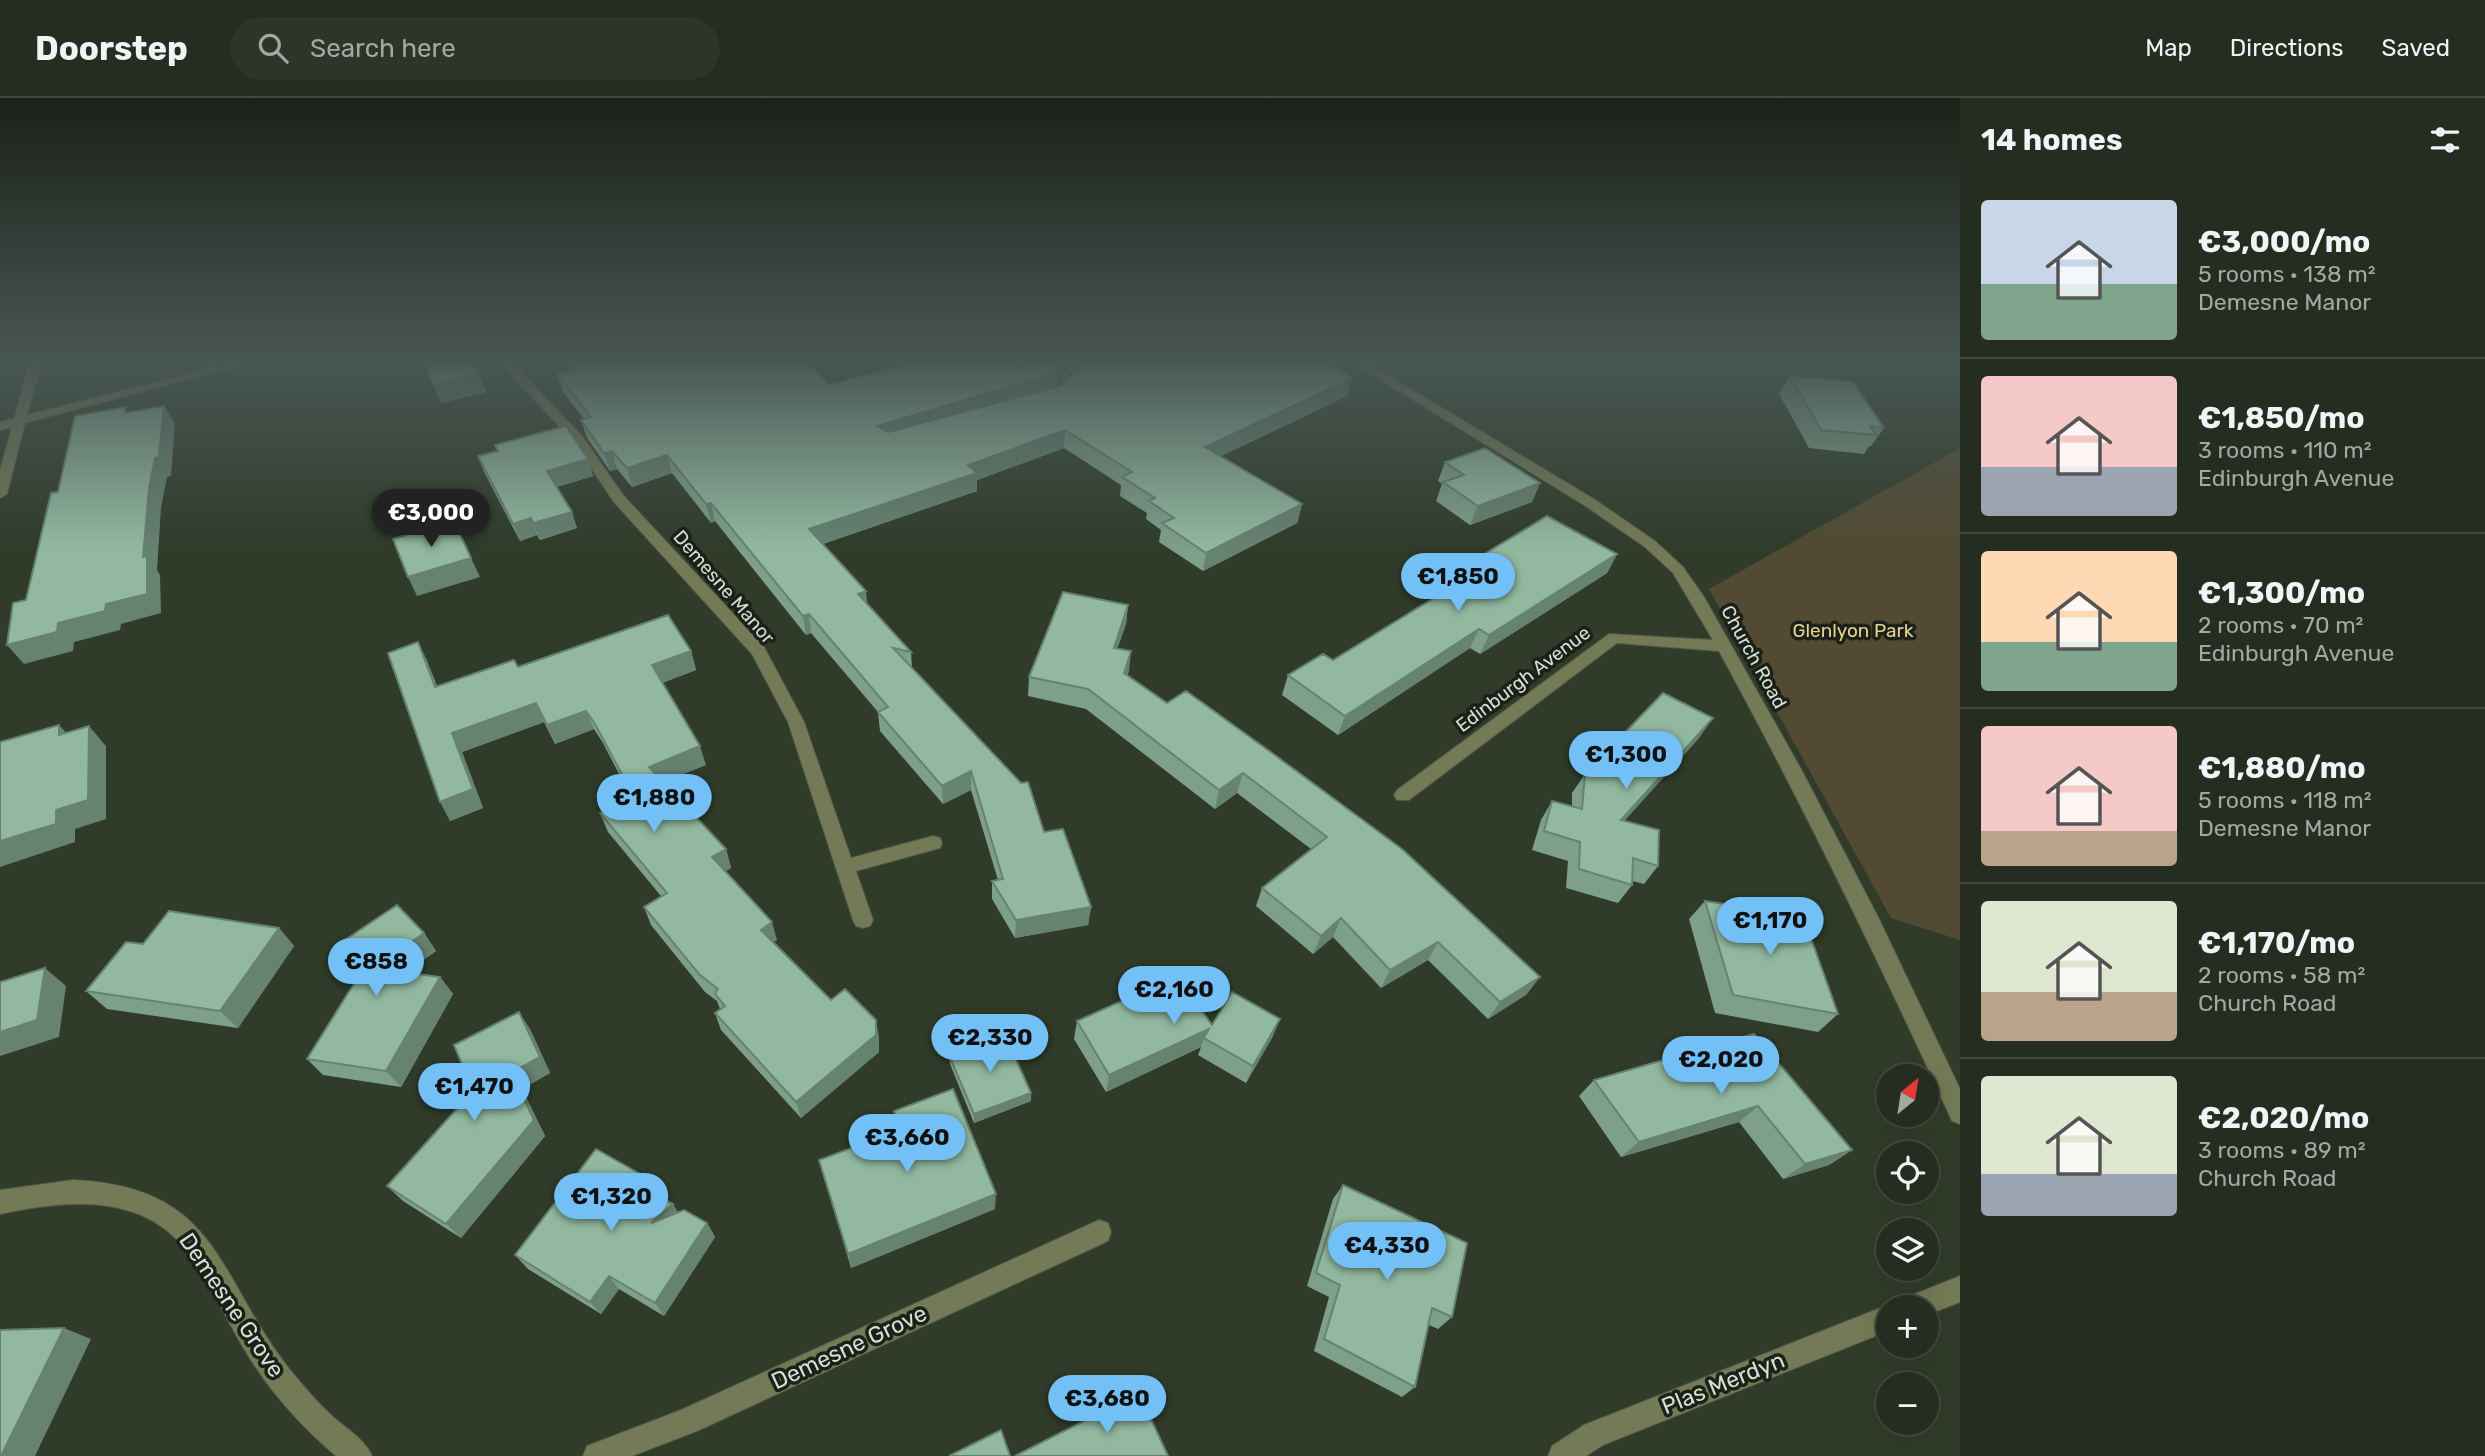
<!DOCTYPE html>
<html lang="en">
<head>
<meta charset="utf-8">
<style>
	:root { --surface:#242d1f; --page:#2c3528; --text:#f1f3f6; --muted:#a3a8a4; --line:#41493d; --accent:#73c0f6 }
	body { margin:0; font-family:Rubik,sans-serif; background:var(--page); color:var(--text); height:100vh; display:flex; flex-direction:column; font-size:26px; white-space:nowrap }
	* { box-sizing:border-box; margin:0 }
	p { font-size:23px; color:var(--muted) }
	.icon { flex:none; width:38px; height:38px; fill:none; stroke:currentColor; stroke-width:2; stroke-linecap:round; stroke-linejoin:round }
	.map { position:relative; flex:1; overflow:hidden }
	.sheet { display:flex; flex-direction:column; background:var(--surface); width:525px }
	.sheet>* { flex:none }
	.needle { width:46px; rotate:30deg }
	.fabs { position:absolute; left:1876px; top:966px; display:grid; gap:14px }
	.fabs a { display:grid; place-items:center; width:63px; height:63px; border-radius:50%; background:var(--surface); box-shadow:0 7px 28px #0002,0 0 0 2px var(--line); font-size:35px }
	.price { position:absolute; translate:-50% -60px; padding:0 16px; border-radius:24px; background:var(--accent); color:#111; font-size:23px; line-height:46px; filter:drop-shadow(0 2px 4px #0008) }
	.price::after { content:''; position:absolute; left:50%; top:42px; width:21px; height:16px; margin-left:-10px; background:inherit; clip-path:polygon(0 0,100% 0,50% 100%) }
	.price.active { background:#222; color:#fff }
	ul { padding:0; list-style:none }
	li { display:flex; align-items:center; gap:21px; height:175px; padding:0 21px }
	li+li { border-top:2px solid var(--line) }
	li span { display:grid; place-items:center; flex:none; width:196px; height:140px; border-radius:7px; color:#555 }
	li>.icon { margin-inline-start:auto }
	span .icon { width:84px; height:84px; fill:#fffc; stroke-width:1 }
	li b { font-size:30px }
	h2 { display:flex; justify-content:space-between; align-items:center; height:84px; padding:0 21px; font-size:30px }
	header { display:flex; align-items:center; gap:42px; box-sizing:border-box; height:98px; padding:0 35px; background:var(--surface); border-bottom:2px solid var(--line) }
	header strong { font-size:33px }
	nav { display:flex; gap:38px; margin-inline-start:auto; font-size:24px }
	.search { width:490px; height:63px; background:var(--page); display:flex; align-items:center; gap:18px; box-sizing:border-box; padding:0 24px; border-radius:38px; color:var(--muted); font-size:26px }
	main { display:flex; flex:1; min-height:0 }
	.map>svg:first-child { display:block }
	.green { fill:#524a32 }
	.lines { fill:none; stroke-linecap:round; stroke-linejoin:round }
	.minor-casing { stroke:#4e5947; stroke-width:2 }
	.minor { fill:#747956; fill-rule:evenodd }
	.wall { fill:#7e9f8a; fill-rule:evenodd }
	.shaded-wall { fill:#668270 }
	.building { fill:#92b9a0; stroke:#668270; stroke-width:2 }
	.labels { text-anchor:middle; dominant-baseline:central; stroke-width:7; stroke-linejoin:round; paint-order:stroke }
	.street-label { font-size:19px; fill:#d6dfd2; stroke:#1b2118 }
	.park-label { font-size:19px; fill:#e5d291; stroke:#1b2118 }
	.near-street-label { font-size:23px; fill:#d6dfd2; stroke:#1b2118 }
</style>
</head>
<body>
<header>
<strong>Doorstep</strong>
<div class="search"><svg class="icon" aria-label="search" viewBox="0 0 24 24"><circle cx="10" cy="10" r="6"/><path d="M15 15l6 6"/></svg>Search here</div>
<nav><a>Map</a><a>Directions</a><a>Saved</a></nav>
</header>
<main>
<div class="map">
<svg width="1960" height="1358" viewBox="0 0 1960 1358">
	<rect width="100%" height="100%" fill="#303c29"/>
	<path class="green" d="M1960 350V842L1891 820 1709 491Z"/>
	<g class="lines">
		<g class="minor-casing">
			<path id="minor" d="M30 262H42L27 317 241 262H261L25 325 7 396 0 400V372L12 329 0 332V324L14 321Z
				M497 262H509L583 339 623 397 764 549 804 624 851 760 933 738 940 740 942 745 940 750 856 773 873 822 870 828 863 830 856 828 853 822 788 624 752 556 613 403 574 344Z
				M1039 262H1052L1071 278V294L1063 301H1055L1053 298 1061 291V281Z
				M1348 262H1362L1594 401 1655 443 1683 469 1704 499 1801 671 1878 819 1960 991V1026L1952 1023C1879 863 1803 707 1719 553L1617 545 1409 702H1397L1394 697 1397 692 1609 536 1713 542 1673 475 1645 449 1584 407Z
				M73 1082C223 1088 216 1183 295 1278 306 1291 318 1305 331 1317 345 1330 365 1341 372 1358H336C301 1328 270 1294 246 1254 224 1218 207 1177 180 1145 135 1094 59 1103 0 1116V1092Z
				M1099 1122 1108 1125 1111 1134 1108 1143 697 1333 632 1358H583L587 1348 681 1312Z
				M1960 1178V1204L1927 1217V1209H1901L1905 1200Z
				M1888 1207 1893 1209H1888V1233L1603 1347 1586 1358H1548L1552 1348 1584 1327Z"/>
		</g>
		<use href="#minor" class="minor"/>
	</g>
	<path class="wall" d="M422 262H472L486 294 441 305Z
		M572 262H804L829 287 896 269 894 262H1323L1352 280 1347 298 1221 358 1302 406 1297 425 1203 473 1159 444 1161 432 1146 421 1147 415 1120 398 1121 387 1064 350 977 382V393L823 446 868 506 911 554 912 570 1044 734 1091 809 1088 827 1015 840 992 801V783L998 782 971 692 943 706 880 633 878 614 811 535 806 537 715 423 711 425 672 375 632 389 617 371 610 373 587 340 581 322 584 321 563 294 557 276 571 273 570 268 576 267ZM1061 266 1072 275 1063 287 1055 289 1060 282Z
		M1790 278 1884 330 1871 348H1869L1864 356 1809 350 1779 296Z
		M495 347 588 361 593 378 557 389 577 430 540 442 537 437 520 443 484 374 478 358 497 353Z
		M1445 364 1540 385 1532 404 1470 427 1436 403 1442 386 1438 383Z
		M1617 456 1607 475 1480 556 1470 550 1338 637 1282 597 1288 577 1333 562 1461 483 1468 466Z
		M1128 507 1126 526 1117 551 1129 573 1127 577 1527 896 1488 921 1428 862 1381 890 1333 839 1313 856 1256 808 1262 790 1311 751 1237 695 1215 711 1086 611 1028 598 1029 579Z
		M418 544 427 563 437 588 518 569 691 553 696 572 662 585 706 667 663 684 726 751 731 770 725 773 777 842 773 844 831 902 879 939V954L801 1020 721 932 715 915 720 911 717 903 705 894 651 827 644 809 661 798 608 734 600 715 631 699 603 645 594 631 555 646 544 624 462 654 483 710 450 723Z
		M1699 640 1624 723 1658 768 1644 786 1632 783V787L1618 805 1566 790 1568 763 1532 752 1541 722 1552 703 1572 709V695L1585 676Z
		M1705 803 1838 916 1818 934 1715 915 1689 821Z
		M279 830 294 848 238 930 107 911 86 893 143 846Z
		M424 835 436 853 406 874 440 879 453 896 401 989 323 977 307 961 360 877Z
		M1077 923 1212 927 1273 938 1246 985 1198 957 1201 949 1106 994 1074 941Z
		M530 931 550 975 522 991 545 1038 461 1140 403 1103 387 1088Z
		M1754 936 1852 1052 1829 1067 1783 1081 1739 1024 1621 1059 1579 998 1594 982Z
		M949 957 1031 1003 974 1025 950 966Z
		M894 1013 995 1111 851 1170 819 1062 897 1033Z
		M658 1086 666 1101 665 1102 673 1106 678 1115 707 1125 715 1139 664 1218 619 1191 601 1216 528 1171 515 1157Z
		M1343 1087 1452 1219 1438 1231 1429 1227 1415 1289 1402 1299 1314 1253 1329 1199 1307 1188 1333 1101Z"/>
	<path class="shaded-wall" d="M78 262H114L83 269Z
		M1061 265 1060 282 1052 294 879 346 877 328Z
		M480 276 486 294 441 305 434 287Z
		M1352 280 1347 298 1202 367 1205 349Z
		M164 308 175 326 171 378 167 379 161 410 157 472 160 477 161 515 121 526 120 532 74 544 73 553 24 566 7 547 106 506 143 459 149 391Z
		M1065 332 1064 350 977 382V393L811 450 809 431 968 367Z
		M612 353 617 371 610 373 604 355Z
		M667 357 672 375 632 389 627 370Z
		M588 361 593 378 553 390 547 373Z
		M1540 385 1532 404 1470 427 1478 408Z
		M711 405 715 423 711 425 706 406Z
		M1302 406 1297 425 1203 473 1206 455Z
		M572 414 577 430 540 442 533 425Z
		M531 420 537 437 520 443 513 426Z
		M1617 456 1607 475 1480 556 1489 537Z
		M471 460 480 479 417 498 408 479Z
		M866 493 868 512 858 496Z
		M1128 507 1126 526 1111 569 1114 550Z
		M809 516 811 535 806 537 803 518Z
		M1479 531 1470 550 1338 637 1345 618Z
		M418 544 427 563 445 608 435 589Z
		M691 553 696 572 658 586 652 567Z
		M1131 553 1129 573 1122 594 1124 575Z
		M536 605 544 624 462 654 483 710 450 723 440 704 452 635Z
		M586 613 594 631 555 646 547 627Z
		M1713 620 1699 640 1608 741 1621 722Z
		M59 627 77 646 59 637Z
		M89 628 106 648V721L75 731V744L0 769V743L56 712Z
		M700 648 706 667 655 687 649 669Z
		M971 673V692L943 706 942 688Z
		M1243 675 1237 695 1215 711 1219 692Z
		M726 751 731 770 718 778 712 759Z
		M1091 809 1088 827 1015 840 1016 822Z
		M1341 820 1333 839 1313 856 1321 838Z
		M772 824 777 842 765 849 761 832Z
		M279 830 294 848 238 930 220 913Z
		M424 835 436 853 388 887 374 870Z
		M1438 844 1428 862 1381 890 1390 872Z
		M45 870 66 888 59 939 0 958V934Z
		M440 879 453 896 401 989 386 973Z
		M1540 879 1527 896 1488 921 1500 904Z
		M519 914 530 931 550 975 522 991 545 1038 461 1140 446 1126 511 975Z
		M1280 921 1273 938 1246 985 1253 968Z
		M876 922 879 939V954L801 1020 796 1004Z
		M1209 931 1204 940 1201 949 1106 994 1109 977Z
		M1031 995V1003L974 1025V1016Z
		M1758 1008 1739 1024 1621 1059 1639 1044Z
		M1852 1052 1829 1067 1783 1081 1805 1066Z
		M658 1086 666 1101 661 1109 652 1094Z
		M996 1096 995 1111 851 1170 848 1156Z
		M673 1106 681 1121 651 1125Z
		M707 1125 715 1139 664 1218 655 1205Z
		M609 1178 619 1191 601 1216 590 1204Z
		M64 1230 91 1241 35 1358H1Z"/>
	<path class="building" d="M422 262H472L480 276 434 287Z
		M581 262H804L829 287 910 265 907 262H1057L1061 265 1053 276 877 328 889 334 1063 287 1079 267 1076 262H1323L1352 280 1205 349 1302 406 1206 455 1162 425 1174 420 1149 403 1155 400 1122 379 1132 374 1065 332 968 367 977 375 809 431 866 493 858 496 911 554 893 550 1021 685 1028 684 1044 734 1063 731 1091 809 1016 822 992 783 1003 781 971 673 942 688 878 614 888 609 809 516 803 518 711 405 706 406 667 357 627 370 612 353 604 355 581 322 591 319 557 276 573 272 570 268 583 265Z
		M1790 278 1853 284 1884 330 1870 328 1876 337 1821 332Z
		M164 308 159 359 155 360 149 391 143 459 147 458V496L106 506 105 513 58 525 57 534 7 547 13 505 26 502 51 395 58 394 75 318 126 309 125 315Z
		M566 328 588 361 547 373 572 414 533 425 531 420 513 426 478 358 498 353 495 347Z
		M1485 350 1540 385 1478 408 1443 384 1464 377 1445 364Z
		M1547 418 1617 456 1489 537 1479 531 1345 618 1288 577 1323 556 1333 562 1479 472 1468 466Z
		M454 423 471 460 408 479 393 441Z
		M1063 494 1128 507 1114 550 1131 553 1124 575 1167 605 1186 593 1272 655 1402 751 1540 879 1500 904 1438 844 1390 872 1341 820 1321 838 1262 790 1327 739 1243 675 1219 692 1088 591 1029 579Z
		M668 517 691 553 652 567 700 648 649 669 726 751 712 759 772 824 761 832 831 902 845 891 876 922V937L796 1004 715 915 725 908 715 896 718 891 699 876 644 809 667 795 600 715 633 697 595 626 586 613 547 627 536 605 452 635 473 691 440 704 388 555 418 544 435 589 514 562 518 569Z
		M1663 595 1713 620 1621 722 1659 732 1658 768 1633 760 1632 787 1579 771 1580 744 1544 733 1552 703 1582 711 1585 676Z
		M59 627V637L89 628 88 702 56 712V726L0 743V644Z
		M1705 803 1803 818 1838 916 1733 897Z
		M397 807 424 835 374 870 440 879 386 973 307 961 360 876 336 848Z
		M169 813 279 830 220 913 86 893 126 844 143 846Z
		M45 870 37 922 0 934V884Z
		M1178 878 1212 927 1232 894 1280 921 1253 968 1204 940 1209 931 1109 977 1077 923Z
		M519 914 540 959 511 975 534 1022 446 1126 387 1088 473 993 454 947Z
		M1754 936 1852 1052 1805 1066 1758 1008 1639 1044 1594 982Z
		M1005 937 1031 995 974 1016 949 957Z
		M953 991 996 1096 848 1156 819 1062 900 1032 894 1013Z
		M596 1051 658 1086 652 1094 673 1106 651 1125 684 1112 707 1125 655 1205 609 1178 590 1204 515 1157Z
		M1343 1087 1467 1145 1452 1219 1432 1210 1415 1289 1324 1241 1340 1187 1316 1175Z
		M64 1230 1 1358H0V1232Z
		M1139 1295 1168 1358H1015Z
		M1001 1332 1010 1358H949Z"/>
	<linearGradient id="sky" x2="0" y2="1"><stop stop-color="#1a2117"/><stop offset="0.58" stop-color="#485654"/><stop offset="1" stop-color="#485654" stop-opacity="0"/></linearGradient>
	<rect width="1960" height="452" fill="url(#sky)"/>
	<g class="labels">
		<g class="street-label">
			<text transform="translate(724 489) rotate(49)">Demesne Manor</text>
			<text transform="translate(1754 559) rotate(61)">Church Road</text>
			<text transform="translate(1523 581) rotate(-37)">Edinburgh Avenue</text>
		</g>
		<g class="park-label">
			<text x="1853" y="532">Glenlyon Park</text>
		</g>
		<g class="near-street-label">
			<text transform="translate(232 1207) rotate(56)">Demesne Grove</text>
			<text transform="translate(849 1249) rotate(-25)">Demesne Grove</text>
			<text transform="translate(1723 1285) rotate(-22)">Plas Merdyn</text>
		</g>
	</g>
</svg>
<div class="fabs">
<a><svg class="needle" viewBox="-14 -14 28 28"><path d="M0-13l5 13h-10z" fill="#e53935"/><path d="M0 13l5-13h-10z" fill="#a3a8a4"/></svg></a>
<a><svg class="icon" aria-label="locate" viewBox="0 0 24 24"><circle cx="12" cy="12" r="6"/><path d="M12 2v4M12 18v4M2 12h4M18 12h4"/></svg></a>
<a><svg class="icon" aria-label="layers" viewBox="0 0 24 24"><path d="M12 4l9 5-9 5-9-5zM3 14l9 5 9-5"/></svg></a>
<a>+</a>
<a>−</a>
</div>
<b class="price active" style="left:431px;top:451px">€3,000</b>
<b class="price" style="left:1458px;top:515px">€1,850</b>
<b class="price" style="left:1626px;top:693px">€1,300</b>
<b class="price" style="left:654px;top:736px">€1,880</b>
<b class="price" style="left:1770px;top:859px">€1,170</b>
<b class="price" style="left:376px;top:900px">€858</b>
<b class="price" style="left:1174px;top:928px">€2,160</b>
<b class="price" style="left:990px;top:976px">€2,330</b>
<b class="price" style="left:1721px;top:998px">€2,020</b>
<b class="price" style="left:474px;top:1025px">€1,470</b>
<b class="price" style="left:907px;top:1076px">€3,660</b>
<b class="price" style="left:611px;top:1135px">€1,320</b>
<b class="price" style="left:1387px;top:1184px">€4,330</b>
<b class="price" style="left:1107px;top:1337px">€3,680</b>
</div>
<section class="sheet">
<h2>14 homes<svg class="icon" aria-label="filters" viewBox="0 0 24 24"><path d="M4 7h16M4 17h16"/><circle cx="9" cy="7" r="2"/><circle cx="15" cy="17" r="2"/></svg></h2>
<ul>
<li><span style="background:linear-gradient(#c9d6e8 60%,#7fa58c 0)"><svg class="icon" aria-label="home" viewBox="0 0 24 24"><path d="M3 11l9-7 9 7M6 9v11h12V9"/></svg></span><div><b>€3,000/mo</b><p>5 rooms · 138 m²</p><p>Demesne Manor</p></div></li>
<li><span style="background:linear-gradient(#f6c9c9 65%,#9aa5b1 0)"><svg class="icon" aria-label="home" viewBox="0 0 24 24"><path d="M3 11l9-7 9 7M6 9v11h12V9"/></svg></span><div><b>€1,850/mo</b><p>3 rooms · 110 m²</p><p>Edinburgh Avenue</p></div></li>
<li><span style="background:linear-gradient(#ffd9b3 65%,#7fa58c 0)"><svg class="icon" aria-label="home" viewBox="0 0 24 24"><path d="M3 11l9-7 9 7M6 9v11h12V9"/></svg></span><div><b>€1,300/mo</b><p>2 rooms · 70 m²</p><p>Edinburgh Avenue</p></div></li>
<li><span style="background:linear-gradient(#f6c9c9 75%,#b9a48a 0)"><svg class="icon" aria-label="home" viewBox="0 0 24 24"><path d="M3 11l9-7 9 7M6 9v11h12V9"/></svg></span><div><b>€1,880/mo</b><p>5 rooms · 118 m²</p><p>Demesne Manor</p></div></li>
<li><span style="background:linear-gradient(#dfe7d0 65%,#b9a48a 0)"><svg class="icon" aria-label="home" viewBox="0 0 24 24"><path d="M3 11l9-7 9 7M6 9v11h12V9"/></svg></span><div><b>€1,170/mo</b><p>2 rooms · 58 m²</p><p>Church Road</p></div></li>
<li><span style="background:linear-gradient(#dfe7d0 70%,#9aa5b1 0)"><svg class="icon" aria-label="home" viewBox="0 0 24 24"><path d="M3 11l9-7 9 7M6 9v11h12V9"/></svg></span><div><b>€2,020/mo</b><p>3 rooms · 89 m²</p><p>Church Road</p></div></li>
</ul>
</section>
</main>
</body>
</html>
